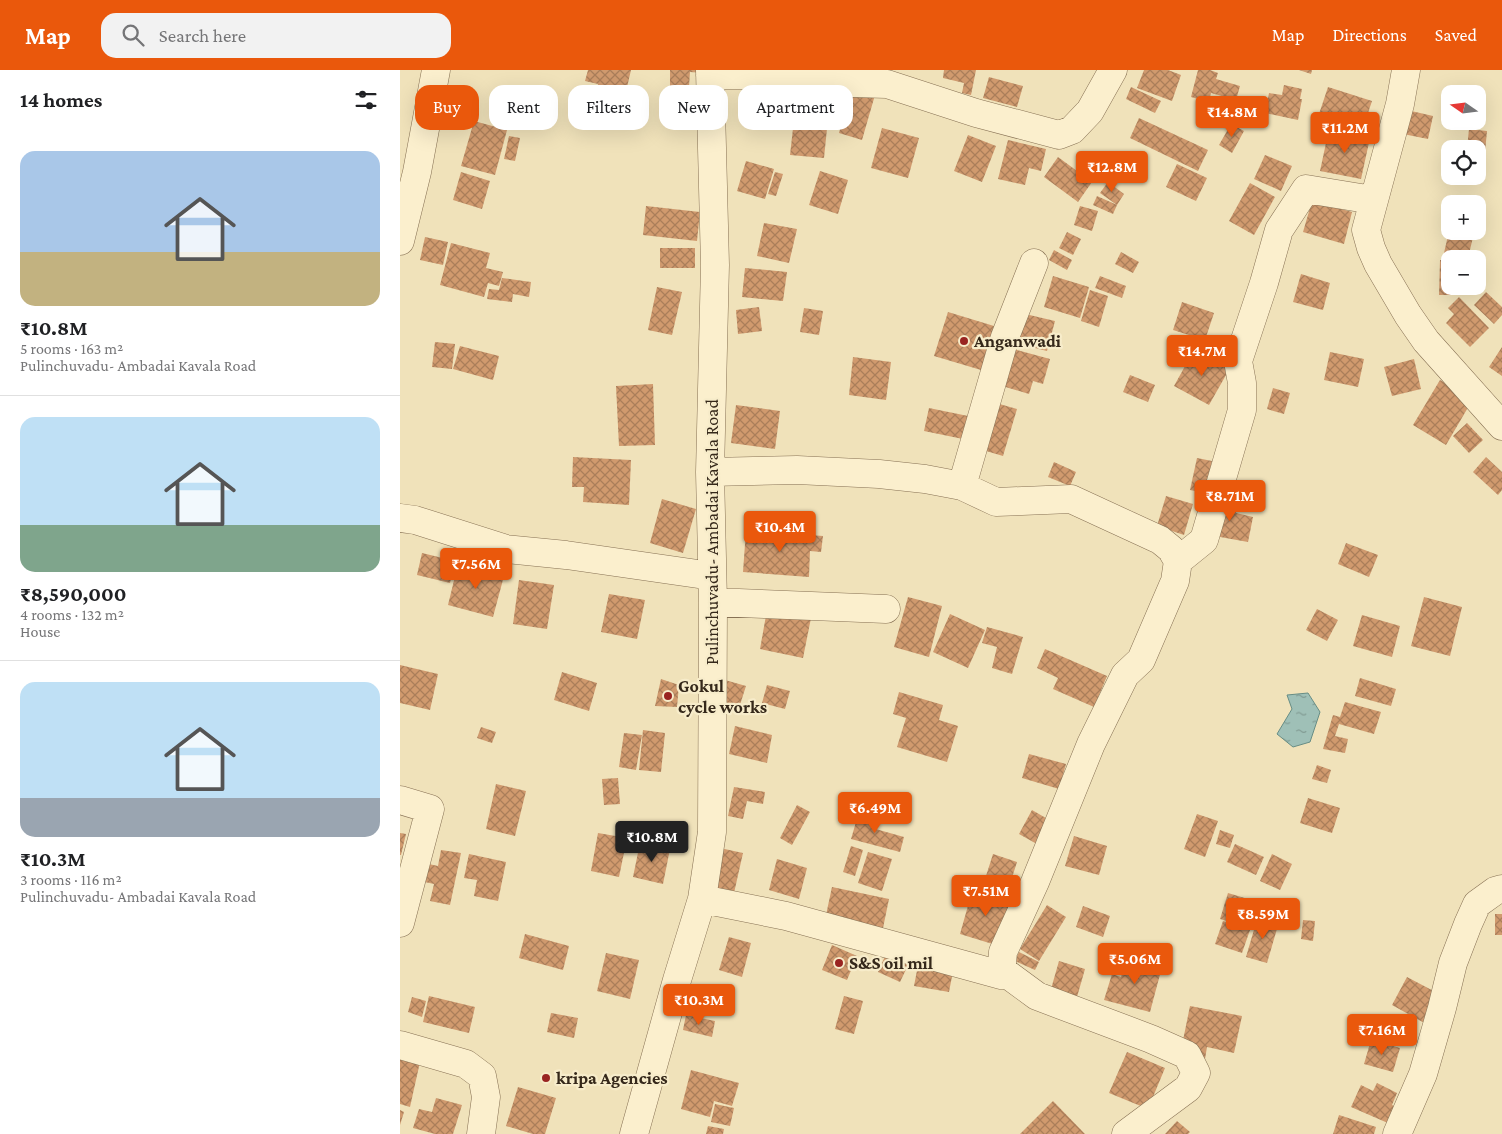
<!DOCTYPE html>
<html lang="en">
<head>
<meta charset="utf-8">
<style>
	:root { --surface:#fff; --page:#f2f2f2; --text:#202124; --muted:#757577; --line:#e0e0e0; --accent:#ea580c }
	body { margin:0; font-family:"Crimson Pro",serif; background:var(--page); color:var(--text); height:100vh; display:flex; flex-direction:column; font-size:19px; white-space:nowrap }
	* { box-sizing:border-box; margin:0 }
	p { font-size:16px; color:var(--muted) }
	.icon { flex:none; width:28px; height:28px; fill:none; stroke:currentColor; stroke-width:2; stroke-linecap:round; stroke-linejoin:round }
	.map { position:relative; flex:1; overflow:hidden }
	.drawer { display:flex; flex-direction:column; background:var(--surface); width:400px }
	.drawer>* { flex:none }
	.top-card { position:absolute; left:15px; top:15px; width:475px; height:45px; display:flex; gap:10px }
	.needle { width:32px; rotate:284deg }
	.fabs { position:absolute; left:1041px; top:15px; display:grid; gap:10px }
	.fabs a { display:grid; place-items:center; width:45px; height:45px; border-radius:10px; background:var(--surface); box-shadow:0 5px 20px #0002; font-size:25px }
	.price { position:absolute; translate:-50% -42px; padding:0 11px; border-radius:5px; background:var(--accent); color:#fff; font-size:16px; line-height:32px; filter:drop-shadow(0 1px 2px #0008) }
	.price::after { content:''; position:absolute; left:50%; top:30px; width:15px; height:11px; margin-left:-8px; background:inherit; clip-path:polygon(0 0,100% 0,50% 100%) }
	.price.current { background:#222; color:#fff }
	ul { padding:0; list-style:none }
	li { display:grid; align-content:center; gap:10px; height:265px; padding:0 20px }
	li+li { border-top:1px solid var(--line) }
	li span { display:grid; place-items:center; height:155px; border-radius:15px; color:#555 }
	li>.icon { margin-inline-start:auto }
	span .icon { width:90px; height:90px; fill:#fffc; stroke-width:1 }
	li b { font-size:21px }
	h2 { display:flex; justify-content:space-between; align-items:center; height:60px; padding:0 20px; font-size:21px }
	.chip { padding:0 18px; border-radius:15px; background:var(--surface); box-shadow:0 5px 20px #0002; font-size:18px; line-height:45px }
	.chip.current { background:var(--accent); color:#fff }
	header { display:flex; align-items:center; gap:30px; box-sizing:border-box; height:70px; padding:0 25px; background:var(--accent); color:#fff }
	header strong { font-size:24px }
	nav { display:flex; gap:28px; margin-inline-start:auto; font-size:18px }
	.search { width:350px; height:45px; background:var(--page); display:flex; align-items:center; gap:12px; box-sizing:border-box; padding:0 18px; border-radius:15px; color:var(--muted); font-size:19px }
	main { display:flex; flex:1; min-height:0 }
	.map>svg:first-child { display:block }
	.water { fill:url(#water-ripples); stroke:#678d85 }
	.building { fill:url(#building-cross-hatch) }
	.lines { fill:none; stroke-linecap:round; stroke-linejoin:round }
	.minor-casing { stroke:#877154; stroke-width:29 }
	.minor { stroke:#fbefcd; stroke-width:28 }
	.poi-dot { fill:#992421; stroke:#f7ecca; stroke-width:2 }
	.labels { text-anchor:middle; dominant-baseline:central; stroke-width:4.5; stroke-linejoin:round; paint-order:stroke }
	.poi-label { font-size:18px; font-weight:bold; fill:#35281a; stroke:#f7ecca; text-anchor:start }
	.street-label { font-size:18px; fill:#35281a; stroke:#f7ecca }
</style>
</head>
<body>
<header>
<strong>Map</strong>
<div class="search"><svg class="icon" aria-label="search" viewBox="0 0 24 24"><circle cx="10" cy="10" r="6"/><path d="M15 15l6 6"/></svg>Search here</div>
<nav><a>Map</a><a>Directions</a><a>Saved</a></nav>
</header>
<main>
<section class="drawer">
<h2>14 homes<svg class="icon" aria-label="filters" viewBox="0 0 24 24"><path d="M4 7h16M4 17h16"/><circle cx="9" cy="7" r="2"/><circle cx="15" cy="17" r="2"/></svg></h2>
<ul>
<li><span style="background:linear-gradient(#a9c7e8 65%,#c2b280 0)"><svg class="icon" aria-label="home" viewBox="0 0 24 24"><path d="M3 11l9-7 9 7M6 9v11h12V9"/></svg></span><div><b>₹10.8M</b><p>5 rooms · 163 m²</p><p>Pulinchuvadu- Ambadai Kavala Road</p></div></li>
<li><span style="background:linear-gradient(#bfe0f5 70%,#7fa58c 0)"><svg class="icon" aria-label="home" viewBox="0 0 24 24"><path d="M3 11l9-7 9 7M6 9v11h12V9"/></svg></span><div><b>₹8,590,000</b><p>4 rooms · 132 m²</p><p>House</p></div></li>
<li><span style="background:linear-gradient(#bfe0f5 75%,#9aa5b1 0)"><svg class="icon" aria-label="home" viewBox="0 0 24 24"><path d="M3 11l9-7 9 7M6 9v11h12V9"/></svg></span><div><b>₹10.3M</b><p>3 rooms · 116 m²</p><p>Pulinchuvadu- Ambadai Kavala Road</p></div></li>
</ul>
</section>
<div class="map">
<svg width="1102" height="1064" viewBox="0 0 1102 1064">
	<defs>
		<pattern id="water-ripples" width="26" height="14" patternUnits="userSpaceOnUse" patternTransform="scale(1.25)"><rect width="26" height="14" fill="#9fc0b7"/><path d="M2 4q2-2 4 0t4 0M15 11q2-2 4 0t4 0" fill="none" stroke="#829c94"/></pattern>
		<pattern id="building-cross-hatch" width="8" height="8" patternUnits="userSpaceOnUse" patternTransform="scale(1.25)"><rect width="8" height="8" fill="#d09a6e"/><path d="M0 0l8 8M0 8l8-8" fill="none" stroke="#aa7e5a"/></pattern>
	</defs>
	<rect width="100%" height="100%" fill="#f0e2ba"/>
	<path class="water" d="M908 623 920 642 910 672 893 677 877 664 892 639 887 625Z"/>
	<path class="building" d="M188 0H231L222 39 194 33 198 14 185 11Z
		M270 0H304V3L290 2 289 17H270Z
		M544 0H576L571 25 562 23 564 13 543 8Z
		M744 0H768L781 5 772 31 737 18Z
		M798 0H810L818 3 816 9 840 16 836 30 811 23 809 32 791 27Z
		M899 0H912L911 4Z
		M589 7 623 16 617 37 583 28Z
		M884 15 902 19 900 29H902L898 50 865 43 869 23 882 25Z
		M731 17 761 31 755 43 726 29Z
		M928 17 972 31 963 58 919 44Z
		M452 18 475 25 462 70 439 63Z
		M397 23 418 25 417 37 429 39 424 88 390 85Z
		M823 29 833 35 822 54 812 49Z
		M1007 40 1033 46 1028 69 1003 64Z
		M739 48 808 80 798 101 730 68Z
		M74 51 107 60 95 105 61 96Z
		M831 54 844 61 832 83 819 75Z
		M482 58 519 68 508 108 471 98Z
		M929 59 970 68 961 109 920 101Z
		M1069 59 1087 61 1085 82H1078V79H1067Z
		M568 65 596 76 582 112 554 101Z
		M109 66 120 68 115 91 104 89Z
		M608 70 646 79 641 101 629 98 625 115 598 109Z
		M865 85 892 96 881 121 854 109Z
		M658 87 692 112 678 132 644 107Z
		M346 91 374 99 365 129 337 121Z
		M777 94 807 108 796 131 766 117Z
		M420 101 448 110 438 144 409 135Z
		M61 102 90 111 82 139 53 130Z
		M375 102 383 104 376 126 368 124Z
		M708 112 724 124 717 135 700 123Z
		M850 113 875 127 854 165 829 151Z
		M697 126 717 135 713 144 693 135Z
		M912 131 952 142 944 174 903 162Z
		M246 136 300 142 297 171 243 165Z
		M680 136 698 141 692 161 674 155Z
		M364 153 397 159 389 193 357 186Z
		M1049 161H1064L1074 163 1068 188 1044 183Z
		M667 162 681 169 673 185 659 178Z
		M25 167 48 172 43 195 20 190Z
		M51 173 90 183 86 198 103 202 99 216 88 213 84 227 40 215Z
		M260 178H295V198H260Z
		M654 180 672 190 667 200 649 190Z
		M721 182 739 192 733 203 715 194Z
		M1040 190H1050V216H1065L1064 225H1039Z
		M345 198 387 202 383 231 342 227Z
		M901 204 930 213 923 240 893 232Z
		M653 206 689 217 680 248 644 237Z
		M700 206 726 216 722 228 695 218Z
		M102 208 131 212 129 227 113 224 112 232 87 229 89 219 99 220Z
		M257 217 282 222 272 265 248 260Z
		M690 220 708 226 699 257 681 251Z
		M1086 222 1102 237V245L1094 254 1074 235Z
		M1059 227 1089 258 1070 277 1046 253 1054 244 1048 238Z
		M782 232 814 243 805 270 773 260Z
		M359 237 362 261 338 264 336 240Z
		M404 238 423 241 419 265 400 262Z
		M548 242 594 256 581 300 534 286Z
		M621 243 655 251 647 281 615 273Z
		M35 272 55 274 52 299 32 297Z
		M60 276 99 286 93 310 53 299Z
		M1102 277V306L1089 297Z
		M610 278 650 289 643 314 633 311 629 324 599 315Z
		M795 278 830 298 809 335 774 316Z
		M930 282 964 289 958 317 924 310Z
		M453 287 491 292 486 330 449 325Z
		M1014 289 1021 319 992 326 984 297Z
		M730 305 755 315 748 332 723 322Z
		M1040 310 1073 329 1046 375 1013 355Z
		M253 314 255 375 219 376 216 316Z
		M873 318 890 323 884 344 867 339Z
		M589 331 617 339 603 386 576 378Z
		M336 335 380 341 375 379 331 373Z
		M529 338 568 346 563 369 524 361Z
		M1067 353 1083 370 1069 383 1053 366Z
		M173 387 231 390 229 435 183 432 184 417H172Z
		M1086 387 1102 402V420L1098 425 1073 402Z
		M797 388 812 391 805 423 790 420Z
		M654 392 676 402 670 416 648 407Z
		M766 426 793 434 784 465 757 456Z
		M816 428 838 432 836 443 853 447 848 472 809 465Z
		M262 429 296 439 283 483 250 473Z
		M346 460 423 466 421 482 410 481 409 507 343 502Z
		M946 473 978 485 969 507 938 494Z
		M22 483 55 491 50 513 17 505Z
		M58 494 104 506 93 547 48 535Z
		M119 510 154 515 147 559 113 554Z
		M209 524 245 530 237 569 201 562Z
		M508 527 542 536 529 587 494 577Z
		M1024 527 1062 537 1050 586 1011 576Z
		M917 539 938 550 927 571 906 560Z
		M367 540 411 548 403 588 360 579Z
		M550 544 585 560 568 598 533 582Z
		M962 545 1000 556 992 587 953 576Z
		M587 557 623 567 612 604 592 598 597 577 582 573Z
		M645 579 707 606 694 637 653 619 658 608 637 598Z
		M0 595 38 604 30 640 0 633Z
		M162 602 197 613 189 641 154 630Z
		M960 608 996 619 991 636 955 626Z
		M261 609 279 615 277 637 255 636Z
		M325 610 346 616 338 641 317 634Z
		M367 615 390 621 385 639 362 633Z
		M499 622 543 635 539 650 558 656 547 692 497 677 506 648 493 644Z
		M945 632 981 642 974 664 939 654 935 666 948 669 945 683 923 679 933 645 940 647Z
		M335 656 372 665 367 693 329 684Z
		M81 657 96 662 92 673 77 668Z
		M243 660 265 663 261 702 239 700Z
		M224 663 242 665 236 700 219 697Z
		M629 684 666 694 659 719 622 708Z
		M917 695 931 700 927 713 912 709Z
		M218 708 220 734 204 735 202 709Z
		M96 714 126 721 115 766 86 759Z
		M334 717 365 722 363 734 347 731 343 749 328 746Z
		M908 728 940 738 932 763 900 753Z
		M397 735 410 742 392 775 380 768Z
		M632 740 658 755 644 778 619 764Z
		M459 742 475 747 472 758 504 767 500 782 451 769Z
		M797 744 818 751 805 787 784 779Z
		M820 760 834 765 830 778 816 774Z
		M0 763 6 764 1 785H0Z
		M198 763 227 768 219 807 191 801Z
		M674 766 707 776 699 805 665 796Z
		M240 773 270 779 263 814 233 807Z
		M835 774 864 787 856 805 827 792Z
		M451 776 463 780 455 806 443 802Z
		M320 778 343 783 334 823 311 818Z
		M41 780 61 783 50 835 30 831 34 814 20 811 24 793 38 796Z
		M468 782 492 789 482 821 458 813Z
		M69 784 106 792 98 831 74 826 77 810 64 808Z
		M593 784 617 792 610 814 586 806Z
		M872 784 892 794 880 820 860 811Z
		M377 789 407 798 399 829 369 820Z
		M432 817 489 829 483 858 426 845Z
		M573 818 612 830 599 876 560 864Z
		M828 823 858 832 850 858 820 849Z
		M860 830 870 831 868 845 859 844Z
		M647 835 666 847 639 891 620 879Z
		M683 836 710 846 703 867 676 857Z
		M1095 844H1102V865H1095Z
		M858 846 879 852 867 893 846 887Z
		M903 850 915 851 913 871 901 869Z
		M823 851 850 860 842 883 815 874Z
		M125 864 169 876 163 900 119 888Z
		M329 867 351 873 342 907 319 900Z
		M432 875 457 886 447 910 422 900Z
		M490 875 513 885 500 912 478 902Z
		M619 882 639 892 635 900 615 891Z
		M206 883 239 890 230 929 197 921Z
		M727 887 762 897 750 942 704 930 712 904 721 907Z
		M519 890 554 896 549 922 514 916Z
		M659 891 685 899 677 927 651 919Z
		M1007 907 1043 926 1028 955 992 935Z
		M29 926 75 937 69 963 23 952Z
		M444 926 463 931 454 964 435 959Z
		M12 927 26 931 22 947 8 942Z
		M790 936 842 946 834 983 807 977 804 995 779 990Z
		M151 943 178 948 174 968 147 962Z
		M286 945 315 951 312 967 283 960Z
		M971 970 1000 978 993 1002 964 994Z
		M727 982 765 998 748 1039 709 1023Z
		M0 988 20 992 10 1037 0 1034Z
		M291 1000 339 1013 332 1036 314 1031 310 1047 281 1039Z
		M977 1013 997 1023 992 1035 1004 1041 997 1057 951 1037 961 1015 973 1021Z
		M118 1017 156 1028 145 1064H133L106 1056Z
		M36 1028 62 1035 53 1064H35L13 1058 19 1039 32 1042Z
		M653 1031 685 1064H620Z
		M315 1034 334 1038 330 1056 311 1052Z
		M0 1040 4 1042 0 1055Z
		M939 1045 976 1057 974 1064H933Z
		M777 1051 790 1062 788 1064H765Z
		M308 1056 324 1059 323 1064H306Z"/>
	<g class="lines">
		<g class="minor-casing">
			<path id="minor" d="M1006 0 1000 34 966 160 971 178 978 194 1008 245 1026 271 1102 356
				M310 5H341L384 11 487 14 576 43 659 65 672 60 690 41 713 0
				M0 171 17 102 36 0
				M310 402 397 400 479 404 525 409 562 416 596 432 671 429 760 470 771 479 778 491 775 511 741 590 725 605 691 674 635 812 603 882 601 905 607 904 637 926 751 969 787 985 796 1003 788 1018 726 1064
				M562 416 605 267 634 193
				M0 448 15 450 106 479 166 485 312 506
				M778 491 804 470 842 340V313L838 291 864 213 879 160 906 119 973 130
				M313 532 486 539
				M0 730 30 739 0 853
				M302 829 386 846 601 905
				M0 975 66 994 82 1006 86 1027 81 1064
				M234 1064 277 910 302 829 312 762 313 532 310 402 315 195 310 0
				M997 1064 1023 1004 1042 938 1053 893 1068 854 1077 834 1095 821 1102 819"/>
		</g>
		<use href="#minor" class="minor"/>
	</g>
	<g class="poi-dot">
		<circle cx="564" cy="271" r="5"/>
		<circle cx="268" cy="626" r="5"/>
		<circle cx="439" cy="893" r="5"/>
		<circle cx="146" cy="1008" r="5"/>
	</g>
	<g class="labels">
		<g class="poi-label">
			<text x="574" y="271">Anganwadi</text>
			<text x="278" y="616">Gokul<tspan x="278" dy="21">cycle works</tspan></text>
			<text x="449" y="893">S&amp;S oil mil</text>
			<text x="156" y="1008">kripa Agencies</text>
		</g>
		<g class="street-label">
			<text transform="translate(312 462) rotate(-90)">Pulinchuvadu- Ambadai Kavala Road</text>
		</g>
	</g>
</svg>
<div class="fabs">
<a><svg class="needle" viewBox="-14 -14 28 28"><path d="M0-13l5 13h-10z" fill="#e53935"/><path d="M0 13l5-13h-10z" fill="#757577"/></svg></a>
<a><svg class="icon" aria-label="locate" viewBox="0 0 24 24"><circle cx="12" cy="12" r="6"/><path d="M12 2v4M12 18v4M2 12h4M18 12h4"/></svg></a>
<a>+</a>
<a>−</a>
</div>
<b class="price" style="left:832px;top:68px">₹14.8M</b>
<b class="price" style="left:945px;top:84px">₹11.2M</b>
<b class="price" style="left:712px;top:123px">₹12.8M</b>
<b class="price" style="left:802px;top:307px">₹14.7M</b>
<b class="price" style="left:830px;top:452px">₹8.71M</b>
<b class="price" style="left:380px;top:483px">₹10.4M</b>
<b class="price" style="left:76px;top:520px">₹7.56M</b>
<b class="price" style="left:475px;top:764px">₹6.49M</b>
<b class="price current" style="left:252px;top:793px">₹10.8M</b>
<b class="price" style="left:586px;top:847px">₹7.51M</b>
<b class="price" style="left:863px;top:870px">₹8.59M</b>
<b class="price" style="left:735px;top:915px">₹5.06M</b>
<b class="price" style="left:299px;top:956px">₹10.3M</b>
<b class="price" style="left:982px;top:986px">₹7.16M</b>
<div class="top-card">
<a class="chip current">Buy</a>
<a class="chip">Rent</a>
<a class="chip">Filters</a>
<a class="chip">New</a>
<a class="chip">Apartment</a>
</div>
</div>
</main>
</body>
</html>
